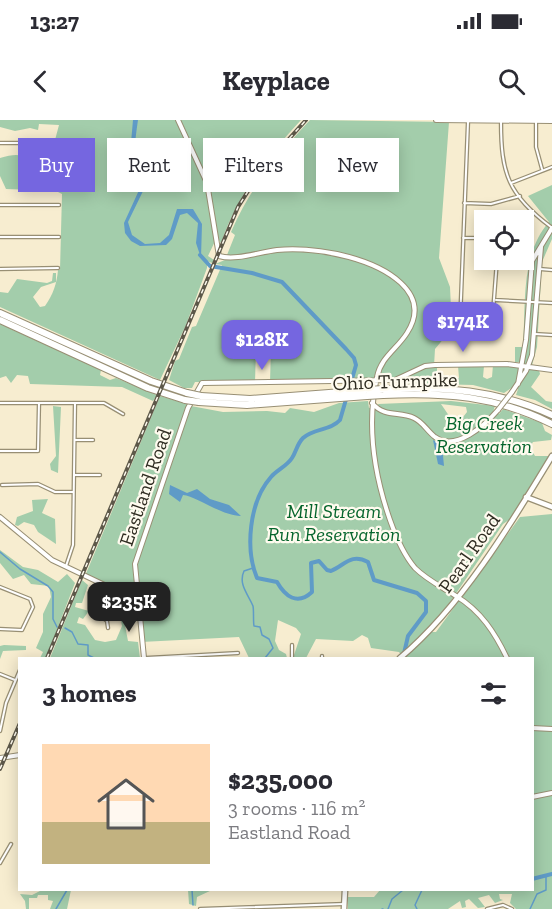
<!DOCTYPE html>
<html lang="en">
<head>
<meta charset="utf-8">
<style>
	:root { --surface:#fff; --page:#f2f2f3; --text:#2b2b33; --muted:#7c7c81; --line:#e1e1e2; --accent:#7566e0 }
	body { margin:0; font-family:"Zilla Slab",serif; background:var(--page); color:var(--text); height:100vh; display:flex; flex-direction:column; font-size:22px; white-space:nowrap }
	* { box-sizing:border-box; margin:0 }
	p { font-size:20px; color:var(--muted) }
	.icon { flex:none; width:33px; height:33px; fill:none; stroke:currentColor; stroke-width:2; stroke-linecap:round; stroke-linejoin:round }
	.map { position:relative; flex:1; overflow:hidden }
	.drawer { position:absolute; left:18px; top:537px; width:516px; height:234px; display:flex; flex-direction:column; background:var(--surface); border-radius:0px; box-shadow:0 3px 15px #0003 }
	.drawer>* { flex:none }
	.hud { position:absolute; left:18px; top:18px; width:516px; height:54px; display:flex; gap:12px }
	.tools { position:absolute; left:474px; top:90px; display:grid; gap:12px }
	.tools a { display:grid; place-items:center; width:60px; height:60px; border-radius:0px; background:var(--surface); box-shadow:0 3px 15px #0003; font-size:30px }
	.price { position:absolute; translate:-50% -51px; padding:0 14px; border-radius:12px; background:var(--accent); color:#fff; font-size:20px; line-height:39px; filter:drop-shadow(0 2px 3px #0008) }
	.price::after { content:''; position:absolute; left:50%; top:36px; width:18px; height:14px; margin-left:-9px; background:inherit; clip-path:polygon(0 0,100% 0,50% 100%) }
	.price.active { background:#222; color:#fff }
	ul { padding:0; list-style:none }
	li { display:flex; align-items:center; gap:18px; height:150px; padding:0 24px }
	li+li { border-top:2px solid var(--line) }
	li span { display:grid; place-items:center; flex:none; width:168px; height:120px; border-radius:0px; color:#555 }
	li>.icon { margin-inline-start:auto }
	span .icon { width:72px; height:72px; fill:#fffc; stroke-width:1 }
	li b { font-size:26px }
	h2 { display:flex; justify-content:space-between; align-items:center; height:72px; padding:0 24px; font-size:26px }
	.chip { padding:0 21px; border-radius:0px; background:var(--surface); box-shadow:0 3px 15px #0003; font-size:21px; line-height:54px }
	.chip.active { background:var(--accent); color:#fff }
	.status { display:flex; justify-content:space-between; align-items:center; height:42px; padding:0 30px; background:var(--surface); direction:ltr }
	.status svg { height:16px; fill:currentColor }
	header { display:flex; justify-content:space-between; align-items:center; height:78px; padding:0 24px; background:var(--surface); font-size:27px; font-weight:700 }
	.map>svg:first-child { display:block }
	.green { fill:#a3cdab; fill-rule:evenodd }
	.water { fill:#5f9bc7 }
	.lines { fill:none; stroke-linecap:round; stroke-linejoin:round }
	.stream { stroke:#5f9bc7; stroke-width:1.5 }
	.river { stroke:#5f9bc7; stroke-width:4 }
	.street-casing { stroke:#988f74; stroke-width:4.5 }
	.secondary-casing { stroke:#988f74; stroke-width:6 }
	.primary-casing { stroke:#988f74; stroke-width:7 }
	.highway-casing { stroke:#988f74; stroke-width:8 }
	.street { stroke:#fff; stroke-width:2 }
	.secondary { stroke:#fff; stroke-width:4 }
	.primary { stroke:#fff; stroke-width:4.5 }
	.highway { stroke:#fff; stroke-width:6 }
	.rail-casing { stroke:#5d5849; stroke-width:4 }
	.rail { stroke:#fffbef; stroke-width:1.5; stroke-dasharray:4.5; stroke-linecap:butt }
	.secondary-bridge-casing { stroke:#988f74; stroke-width:6; stroke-linecap:butt }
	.highway-bridge-casing { stroke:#988f74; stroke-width:8; stroke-linecap:butt }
	.secondary-bridge { stroke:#fff; stroke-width:4 }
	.highway-bridge { stroke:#fff; stroke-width:6 }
	.labels { text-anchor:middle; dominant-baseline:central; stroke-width:4.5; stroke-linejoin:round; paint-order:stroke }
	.street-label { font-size:20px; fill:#302d22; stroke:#fffbef }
	.park-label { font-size:20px; font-style:italic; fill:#05652c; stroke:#fffbef }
</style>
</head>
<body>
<div class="status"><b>13:27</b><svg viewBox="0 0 49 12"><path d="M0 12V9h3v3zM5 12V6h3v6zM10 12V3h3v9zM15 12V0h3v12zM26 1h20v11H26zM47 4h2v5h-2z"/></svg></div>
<header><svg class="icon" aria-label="back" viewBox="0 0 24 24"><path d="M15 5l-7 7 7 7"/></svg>Keyplace<svg class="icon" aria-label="search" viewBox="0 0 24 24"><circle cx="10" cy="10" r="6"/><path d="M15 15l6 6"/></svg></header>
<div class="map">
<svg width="552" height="789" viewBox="0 0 552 789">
	<rect width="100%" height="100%" fill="#f7edd0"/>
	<path class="green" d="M0 0H301C267 37 238 74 221 123L217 117 208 136 214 140 212 143 207 141V148L186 205 160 260 0 187V172L8 173 17 159 47 163 52 161 53 153H56V162L41 167 33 177 40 187 45 186C53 175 57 163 58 150H60L62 74 54 70 43 69 35 60H31L32 70 6 69 0 56V38C23 30 27 40 48 40L54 34H58L59 23 55 20 59 5 39 4 38 10 30 8 15 11 0 7Z
		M310 0 449 2 439 138 450 167 451 188 445 217 435 229 434 246H437V252L448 257 459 258 458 246H484L483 257 487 259 492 257 493 245H519L520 242H515V227H523C526 185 520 135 549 102L528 76 552 65V119L542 142 537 227 531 249 539 250 540 254 531 267 546 281 552 282V289L535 280 516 275 518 269 513 267 504 273 473 265 396 263 399 260 270 262 271 229H256L255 262H195L192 268H184L169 260 175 241 179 239 192 207 196 206 222 145 215 144 225 140 235 115 231 112C250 68 277 35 310 0Z
		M0 204 101 250 100 255 110 260 116 258 157 275 153 281 122 267 30 264 28 256 17 255 11 263 6 256 0 258Z
		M160 276 188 284 187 291 191 286 223 292 267 291 285 293 290 288 314 292 339 283 368 281 369 288 379 287 378 284 451 281 495 286 493 292 499 294 503 289 542 303 545 311 552 315 551 320 533 322 530 327 535 336H549L522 379 524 382 516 395 503 404 430 512H436L520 397 552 394V789H516L510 783 512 774H499L500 779 503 780 495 783 489 775 478 778 485 787 478 788 469 779 465 781 466 787 462 788 460 781 448 789H348V777H374L380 770H532V538H399L402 536 399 532 371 528 368 518 362 515 353 521 316 519 306 538H293L301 514 296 508 278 500 275 521 279 530 286 534 287 538H249L239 517 141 522 137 481 85 456ZM441 284 466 287 467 292 456 306Z
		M53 286 61 287 58 353 51 350 50 344 56 336Z
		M48 379 42 393 55 399 56 424 38 412 34 405 24 402 18 406 15 405 17 397 33 391 32 380Z
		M0 430 23 447 38 450 58 462 67 454 75 463 46 538H40L43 532 36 528 43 512V494L51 477 49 466 31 464 24 455 13 459 0 443Z
		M82 460 88 465 82 483H76L75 487 89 491 83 499 79 497 77 503 85 505 95 520 105 522 116 520 122 506 120 495H123L128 521 138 522 140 538H50Z
		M4 525 26 526V530L3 531 0 539V526Z
		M42 770H71L67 789H50L53 781 48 780V775H38L37 778H29V789H26L25 781 20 774 32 775Z
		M188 770H212L197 777 196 786 189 784Z"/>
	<path class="water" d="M133 0H138C134 27 132 43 144 69L128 102 132 115 145 124 160 123 169 115 177 89H193L202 104 201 138 196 123 198 103 187 93 180 95 172 119 166 125 140 126 131 121 125 113 124 103 140 68 130 34Z
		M433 320 442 325 444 346 438 344Z
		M170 365 187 373 197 369 210 379 229 385 241 396C222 396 196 376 183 375L180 382 169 374Z"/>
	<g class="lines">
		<path class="stream" d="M0 432 20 449 48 466 53 472V499L57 507
			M253 448 244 451C238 464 248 474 253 486 254 491 253 500 254 506L260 507 262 515 269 519 273 528 265 538
			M65 508 72 512 78 524 88 525V535L94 538
			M192 770 193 785
			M56 789 67 770
			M382 789H383
			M388 789 392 779 403 770
			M417 789 415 785 422 770
			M530 789 537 774 546 770V756"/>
		<path class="river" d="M200 135 210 146 252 153 282 162 346 229 354 238 356 245 340 300C330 311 314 308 303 318 297 324 296 332 292 338 287 346 277 350 271 357 249 382 245 429 257 458L277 462C285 476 297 486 312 472L311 443 319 441 327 450 331 451C345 445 351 433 368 442L374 460 417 473 426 481V492L408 516 403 538
			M532 759 552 754"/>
		<g class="street-casing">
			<path id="street" d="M536 1V27L542 49
				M468 2 460 203 463 206 492 205 497 140
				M501 2C501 53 508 75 551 107
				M0 23H37
				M511 63 552 47
				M464 83 491 84 520 76
				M0 85H59
				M0 117H59
				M463 118H484
				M0 149 58 148
				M540 149 552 150
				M496 180 552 183
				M535 214 552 215
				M0 283H104L123 294
				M75 320H93
				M0 331H38L39 283
				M74 355H100
				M2 365 38 364 55 372H73
				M66 446 73 425 75 283
				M104 465 94 491 107 501 108 508
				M0 467 30 479 33 487 22 510 0 509
				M146 538 238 533
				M292 538V525
				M322 538V536
				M0 554 15 560
				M0 611 6 583 20 550
				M0 743 11 724
				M200 789 344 784
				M487 789 503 785 512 789"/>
		</g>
		<g class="secondary-casing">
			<path id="secondary" d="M178 0 207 63 219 136C236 141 259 132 277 130 301 128 326 131 349 137 382 146 434 171 407 213 397 229 381 237 377 257 366 306 374 354 390 400 396 417 403 434 415 448 427 460 442 467 456 476 481 491 495 513 507 538
				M436 0 552 1
				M518 264 526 220 532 141 552 108
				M512 272 526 251 532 235 541 127
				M372 283C385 298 399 291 414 298 423 302 427 311 435 317 456 332 485 305 498 290
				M0 397 52 440 136 480
				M144 538 135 444 188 288 202 263 395 260 425 246 435 245 507 244 552 250
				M532 608 552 609
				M0 638 20 635
				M532 677 552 673"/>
		</g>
		<g class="primary-casing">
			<path id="primary" d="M526 377 552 387
				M400 538C461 487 511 404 552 336
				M344 789 345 770"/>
		</g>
		<g class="highway-casing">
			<path id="highway" d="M0 193 151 261 187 273
				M0 200 148 268 185 280
				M383 269C443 266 497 270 552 295
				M383 275C444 272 496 276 552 304
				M201 276 250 279 368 270
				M199 282 247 285 367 276"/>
		</g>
		<use href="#street" class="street"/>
		<use href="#secondary" class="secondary"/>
		<use href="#primary" class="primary"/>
		<use href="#highway" class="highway"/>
		<g class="rail-casing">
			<path id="rail" d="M47 538 238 87 262 49 306 0
				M0 649 20 603"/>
		</g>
		<use href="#rail" class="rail"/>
		<g class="secondary-bridge-casing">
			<path id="secondary-bridge" d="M498 290 512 272"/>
		</g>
		<g class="highway-bridge-casing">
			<path id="highway-bridge" d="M368 270 383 269
				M187 273 201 276
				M367 276 383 275
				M185 280 199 282"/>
		</g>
		<use href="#secondary-bridge" class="secondary-bridge"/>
		<use href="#highway-bridge" class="highway-bridge"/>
	</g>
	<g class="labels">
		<g class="street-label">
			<text transform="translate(395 261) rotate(-2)">Ohio Turnpike</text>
			<text transform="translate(145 367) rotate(-71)">Eastland Road</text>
			<text transform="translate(469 433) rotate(-55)">Pearl Road</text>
		</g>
		<g class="park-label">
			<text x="484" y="303">Big Creek<tspan x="484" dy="23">Reservation</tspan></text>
			<text x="334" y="391">Mill Stream<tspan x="334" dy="23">Run Reservation</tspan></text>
		</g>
	</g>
</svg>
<div class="tools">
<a><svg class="icon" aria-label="locate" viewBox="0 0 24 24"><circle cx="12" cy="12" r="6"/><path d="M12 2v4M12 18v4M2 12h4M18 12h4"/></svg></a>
</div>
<b class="price" style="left:463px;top:233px">$174K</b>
<b class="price" style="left:262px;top:251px">$128K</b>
<b class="price active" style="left:129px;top:513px">$235K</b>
<div class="hud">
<a class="chip active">Buy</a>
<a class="chip">Rent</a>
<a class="chip">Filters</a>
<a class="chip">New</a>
</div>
<section class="drawer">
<h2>3 homes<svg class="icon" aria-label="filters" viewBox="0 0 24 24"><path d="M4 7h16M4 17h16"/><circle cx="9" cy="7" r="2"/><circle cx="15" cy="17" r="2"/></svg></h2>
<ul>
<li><span style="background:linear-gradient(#ffd9b3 65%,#c2b280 0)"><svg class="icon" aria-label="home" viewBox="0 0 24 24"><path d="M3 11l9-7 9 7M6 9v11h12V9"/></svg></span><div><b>$235,000</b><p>3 rooms · 116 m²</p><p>Eastland Road</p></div></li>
</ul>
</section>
</div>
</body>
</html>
